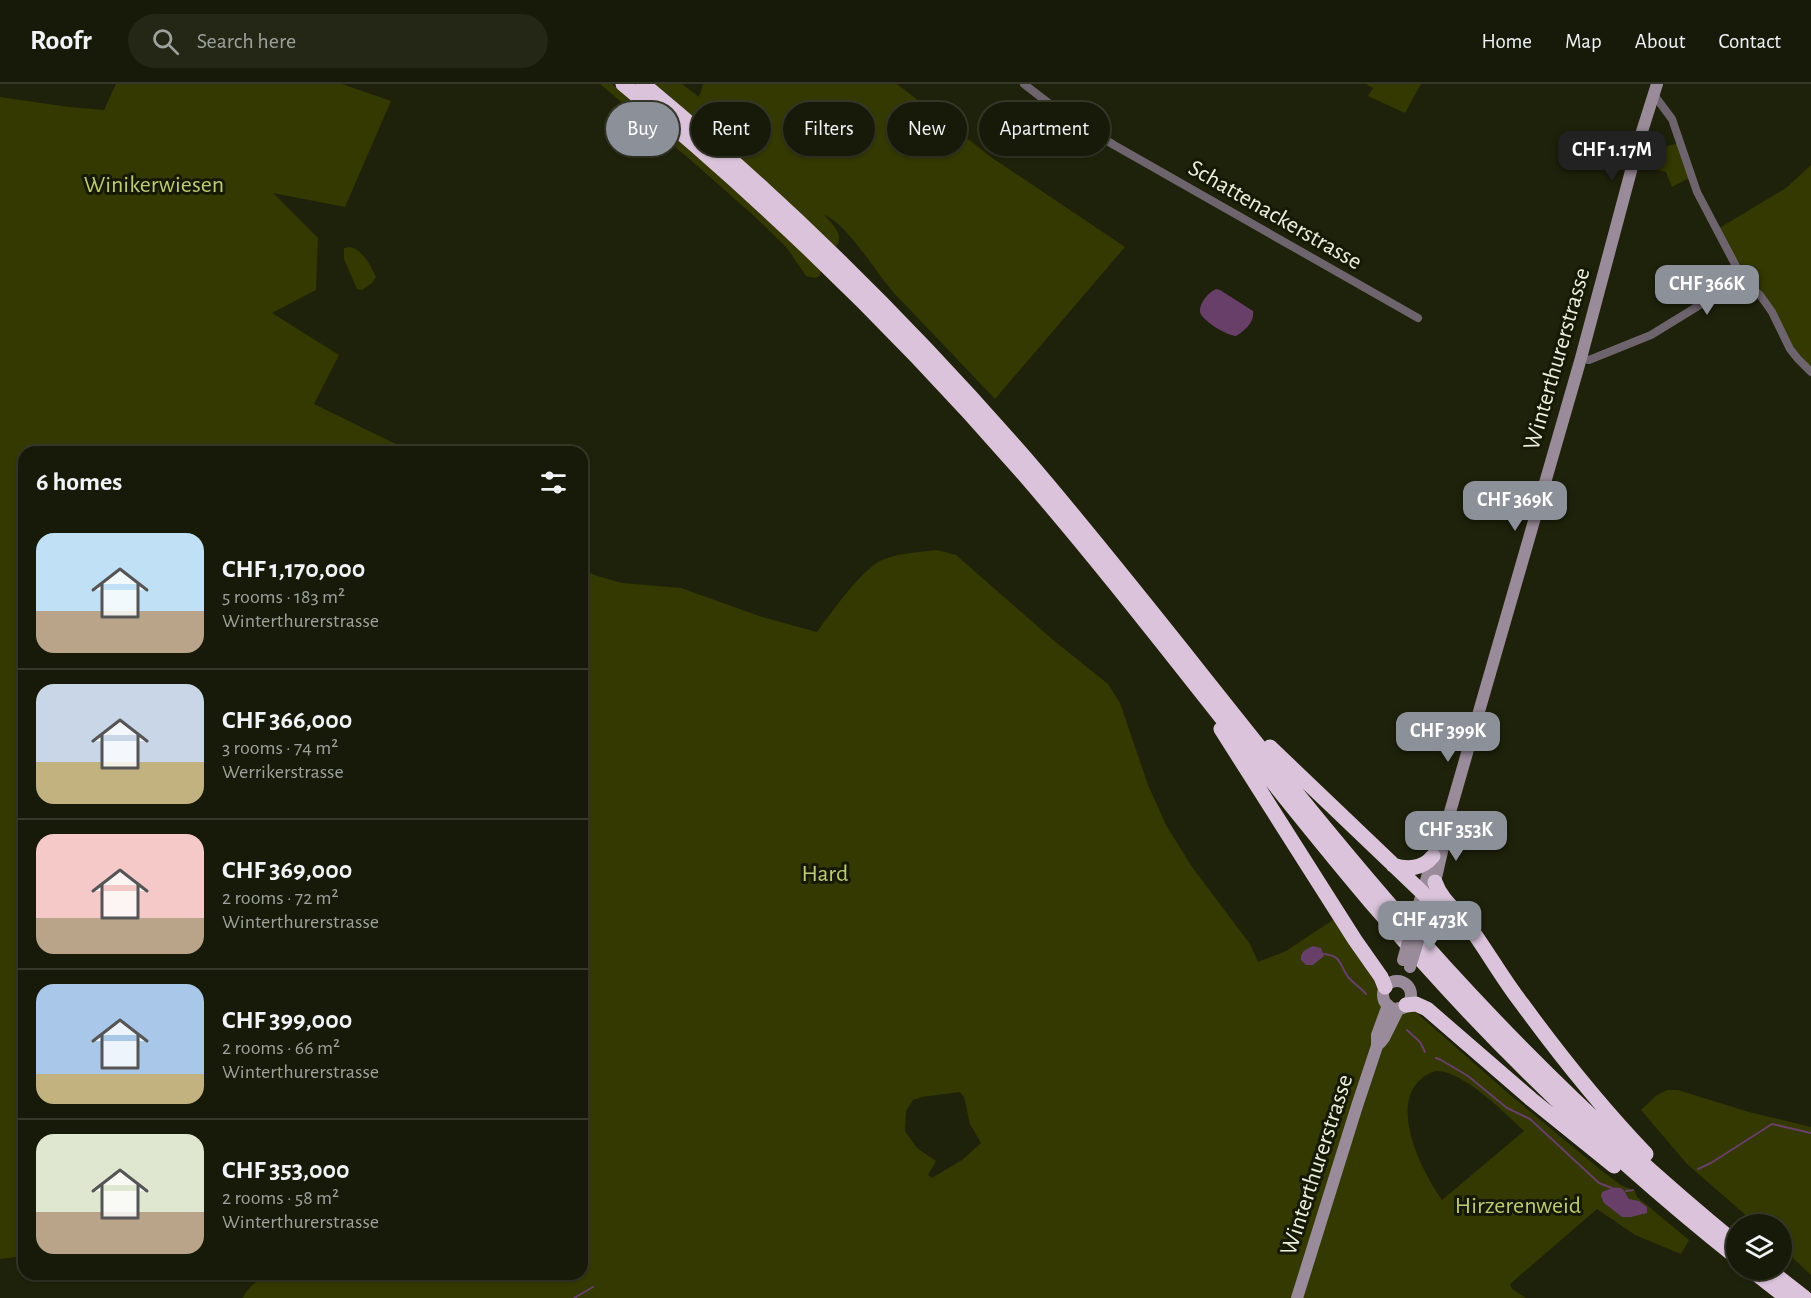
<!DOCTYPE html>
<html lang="en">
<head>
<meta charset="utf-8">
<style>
	:root { --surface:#171a08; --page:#242716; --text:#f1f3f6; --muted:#9ea19c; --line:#363829; --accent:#8c9099 }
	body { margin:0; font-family:"Alegreya Sans",sans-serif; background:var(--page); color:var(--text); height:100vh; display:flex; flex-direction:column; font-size:22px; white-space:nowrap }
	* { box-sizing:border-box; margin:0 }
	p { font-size:20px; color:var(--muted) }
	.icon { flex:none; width:33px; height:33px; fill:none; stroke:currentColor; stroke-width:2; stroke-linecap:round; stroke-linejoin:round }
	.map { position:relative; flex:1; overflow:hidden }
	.details { position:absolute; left:18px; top:362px; width:570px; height:834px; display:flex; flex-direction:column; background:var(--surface); border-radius:18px; box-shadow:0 2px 4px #0004,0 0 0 2px var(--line) }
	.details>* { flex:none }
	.guide { position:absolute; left:606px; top:18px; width:570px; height:54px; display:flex; gap:12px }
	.tools { position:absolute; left:1726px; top:1130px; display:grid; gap:12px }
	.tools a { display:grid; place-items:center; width:66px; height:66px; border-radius:50%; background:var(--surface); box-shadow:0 2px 4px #0004,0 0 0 2px var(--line); font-size:30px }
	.price { position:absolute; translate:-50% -51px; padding:0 14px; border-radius:12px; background:var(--accent); color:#fff; font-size:20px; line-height:39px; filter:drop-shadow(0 2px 3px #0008) }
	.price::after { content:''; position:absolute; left:50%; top:36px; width:18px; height:14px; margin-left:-9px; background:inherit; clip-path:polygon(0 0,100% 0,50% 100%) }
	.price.active { background:#222; color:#fff }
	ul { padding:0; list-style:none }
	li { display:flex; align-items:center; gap:18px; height:150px; padding:0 18px }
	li+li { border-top:2px solid var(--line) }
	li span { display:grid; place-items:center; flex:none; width:168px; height:120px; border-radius:18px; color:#555 }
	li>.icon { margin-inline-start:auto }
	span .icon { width:72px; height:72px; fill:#fffc; stroke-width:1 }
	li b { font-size:26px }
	h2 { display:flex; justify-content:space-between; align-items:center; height:72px; padding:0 18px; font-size:26px }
	.chip { padding:0 21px; border-radius:27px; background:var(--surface); box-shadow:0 2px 4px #0004,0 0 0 2px var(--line); font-size:21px; line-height:54px }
	.chip.active { background:var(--accent); color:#fff }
	header { display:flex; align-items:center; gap:36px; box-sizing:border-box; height:84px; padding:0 30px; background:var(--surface); border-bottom:2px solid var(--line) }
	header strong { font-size:28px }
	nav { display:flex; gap:33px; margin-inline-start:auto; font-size:21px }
	.search { width:420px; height:54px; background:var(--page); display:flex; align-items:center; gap:15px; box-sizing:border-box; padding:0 21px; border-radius:33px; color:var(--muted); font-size:22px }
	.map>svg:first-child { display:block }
	.green { fill:#333900; fill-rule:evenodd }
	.water { fill:#673f68 }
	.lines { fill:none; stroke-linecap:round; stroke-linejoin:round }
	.stream { stroke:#673f68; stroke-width:2 }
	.minor { stroke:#6d646d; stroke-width:8 }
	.secondary { stroke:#998b99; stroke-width:12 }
	.motorway { stroke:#dbc4db; stroke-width:15 }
	.secondary-bridge { stroke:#998b99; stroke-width:12 }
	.labels { text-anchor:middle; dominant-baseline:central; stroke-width:6; stroke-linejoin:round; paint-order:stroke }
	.park-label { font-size:24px; fill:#bdcb74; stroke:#161903 }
	.street-label { font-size:24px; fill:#ecefe0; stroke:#161903 }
</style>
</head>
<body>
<header>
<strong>Roofr</strong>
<div class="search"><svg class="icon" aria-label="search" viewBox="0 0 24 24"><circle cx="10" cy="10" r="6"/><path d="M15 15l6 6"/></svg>Search here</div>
<nav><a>Home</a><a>Map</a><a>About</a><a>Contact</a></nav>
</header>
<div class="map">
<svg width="1811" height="1214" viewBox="0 0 1811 1214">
	<rect width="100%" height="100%" fill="#1f220a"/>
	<path class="green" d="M116 0H342L391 17 345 123 273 109 318 154 316 206 272 229 339 271 314 320 410 367 24 368V1172L0 1175V13L69 23 104 26Z
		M600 0H612L682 58 821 185 820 192 815 194 806 192 787 164 753 131 693 78Z
		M652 0H682L699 13 703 0H897L991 73 1125 163 995 315 894 209C876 189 847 139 824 131 832 140 845 150 836 163Z
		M1366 0H1421L1405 29 1368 12 1373 4Z
		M1639 57 1661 63 1681 59 1691 93 1672 103 1666 88 1633 81Z
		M1811 81V288L1754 206 1716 146 1786 104Z
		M350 163C363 166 371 182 376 193L372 199 362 206 357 205 344 175V164Z
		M937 466 956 471 1052 555 1108 600 1120 619 1148 701 1166 741 1192 783 1250 860 1258 878 1286 867 1336 834 1379 904V919L1385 918 1391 923 1406 921 1418 930 1509 1010 1602 1087 1621 1101 1635 1107 1637 1113 1689 1156 1681 1170 1635 1151 1597 1125 1510 1200 1512 1205 1526 1214H243C245 1206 258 1197 263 1190H582V484L594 491 622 499 681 504 762 533 817 548C831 529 861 486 882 476 899 469 919 468 937 466ZM1435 987C1461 985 1505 1029 1524 1047L1442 1116C1420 1085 1381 1007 1435 987ZM960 1008 964 1013 970 1040 981 1059 962 1076 932 1094 928 1091 936 1077 917 1064 905 1047 906 1027 913 1016 922 1013Z
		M1667 1006H1678L1749 1028 1811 1043V1191L1782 1164V1140H1756L1687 1080 1641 1026 1657 1011Z"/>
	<path class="water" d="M1216 205 1220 206 1253 227C1255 238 1244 247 1236 252 1228 252 1202 237 1200 228 1199 219 1209 208 1216 205Z
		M1313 862 1321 864 1324 872 1313 881H1306L1301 876C1300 867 1307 865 1313 862Z
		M1612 1104C1625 1102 1623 1107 1629 1115L1639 1117 1647 1123V1129L1631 1133H1622L1604 1119 1601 1112 1602 1108Z"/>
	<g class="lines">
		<path class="stream" d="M1324 870C1342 872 1339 880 1348 893 1353 899 1361 904 1366 910
			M1407 946 1420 958 1425 968
			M1436 974 1441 976 1468 992 1507 1024 1530 1035 1599 1099 1612 1104
			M1698 1085 1711 1079 1772 1040 1811 1049
			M1626 1107 1633 1106
			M574 1214 593 1203"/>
		<path class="minor" d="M1024 0 1055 24 1114 61 1418 234
			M1654 11 1672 35 1697 108 1747 203
			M1581 274 1589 276 1651 251 1721 208 1734 203 1740 202 1754 206 1760 211 1772 228 1790 265 1798 275 1811 288"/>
		<path class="secondary" d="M1415 833 1440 750 1448 735 1581 274 1639 57 1657 0
			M1422 844 1435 798 1447 746
			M1383 911a14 14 0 1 1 28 0a14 14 0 1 1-28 0Z
			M1380 959 1384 954 1399 924
			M1297 1214 1357 1022 1377 962V951L1388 921"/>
		<path class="motorway" d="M623 0C767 119 897 245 1020 386 1145 530 1256 684 1380 829 1487 955 1608 1071 1737 1174
			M643 0C781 114 909 240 1027 376 1154 524 1269 682 1398 830 1501 949 1615 1060 1737 1160
			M1221 645 1355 856 1381 893 1385 903
			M1270 663 1426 812 1448 822
			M1393 781C1407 786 1423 785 1433 772
			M1435 798C1442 818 1459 828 1471 845 1489 870 1504 897 1523 921 1561 973 1601 1023 1646 1070
			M1406 921 1416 920 1427 925 1531 1015 1614 1082
			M1750 1185 1787 1214
			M1768 1185 1805 1214"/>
		<path class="secondary-bridge" d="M1403 876 1415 833
			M1410 883 1422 844"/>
	</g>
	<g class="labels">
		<g class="park-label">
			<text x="154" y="101">Winikerwiesen</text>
			<text x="825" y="790">Hard</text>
			<text x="1518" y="1122">Hirzerenweid</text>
		</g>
		<g class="street-label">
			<text transform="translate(1275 131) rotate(30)">Schattenackerstrasse</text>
			<text transform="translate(1557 275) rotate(-74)">Winterthurerstrasse</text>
			<text transform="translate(1317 1081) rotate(-72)">Winterthurerstrasse</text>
		</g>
	</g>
</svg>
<div class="tools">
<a><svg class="icon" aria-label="layers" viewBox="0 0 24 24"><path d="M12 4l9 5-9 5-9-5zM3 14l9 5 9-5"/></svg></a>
</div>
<b class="price active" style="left:1612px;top:98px">CHF 1.17M</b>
<b class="price" style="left:1707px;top:232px">CHF 366K</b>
<b class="price" style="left:1515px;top:448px">CHF 369K</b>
<b class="price" style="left:1448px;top:679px">CHF 399K</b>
<b class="price" style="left:1456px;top:778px">CHF 353K</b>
<b class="price" style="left:1430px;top:868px">CHF 473K</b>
<div class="guide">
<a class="chip active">Buy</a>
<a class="chip">Rent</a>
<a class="chip">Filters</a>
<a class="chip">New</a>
<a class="chip">Apartment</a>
</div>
<section class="details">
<h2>6 homes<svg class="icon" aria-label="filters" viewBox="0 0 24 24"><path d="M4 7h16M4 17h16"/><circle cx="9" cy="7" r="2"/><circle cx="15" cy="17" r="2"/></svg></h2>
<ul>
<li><span style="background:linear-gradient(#bfe0f5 65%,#b9a48a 0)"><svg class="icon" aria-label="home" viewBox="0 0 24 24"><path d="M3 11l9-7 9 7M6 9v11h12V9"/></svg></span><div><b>CHF 1,170,000</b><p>5 rooms · 183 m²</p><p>Winterthurerstrasse</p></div></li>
<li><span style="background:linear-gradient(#c9d6e8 65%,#c2b280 0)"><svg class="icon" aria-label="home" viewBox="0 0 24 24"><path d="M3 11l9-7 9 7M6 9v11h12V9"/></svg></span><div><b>CHF 366,000</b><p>3 rooms · 74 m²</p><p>Werrikerstrasse</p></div></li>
<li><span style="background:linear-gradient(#f6c9c9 70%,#b9a48a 0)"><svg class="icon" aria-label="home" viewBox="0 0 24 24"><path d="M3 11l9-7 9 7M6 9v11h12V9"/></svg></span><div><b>CHF 369,000</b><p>2 rooms · 72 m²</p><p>Winterthurerstrasse</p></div></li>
<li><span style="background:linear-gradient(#a9c7e8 75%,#c2b280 0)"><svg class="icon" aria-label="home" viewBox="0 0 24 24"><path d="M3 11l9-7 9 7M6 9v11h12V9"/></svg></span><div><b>CHF 399,000</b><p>2 rooms · 66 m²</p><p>Winterthurerstrasse</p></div></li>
<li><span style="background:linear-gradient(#dfe7d0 65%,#b9a48a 0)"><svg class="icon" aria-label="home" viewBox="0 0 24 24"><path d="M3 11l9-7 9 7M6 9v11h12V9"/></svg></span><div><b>CHF 353,000</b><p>2 rooms · 58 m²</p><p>Winterthurerstrasse</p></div></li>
</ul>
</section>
</div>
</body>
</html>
